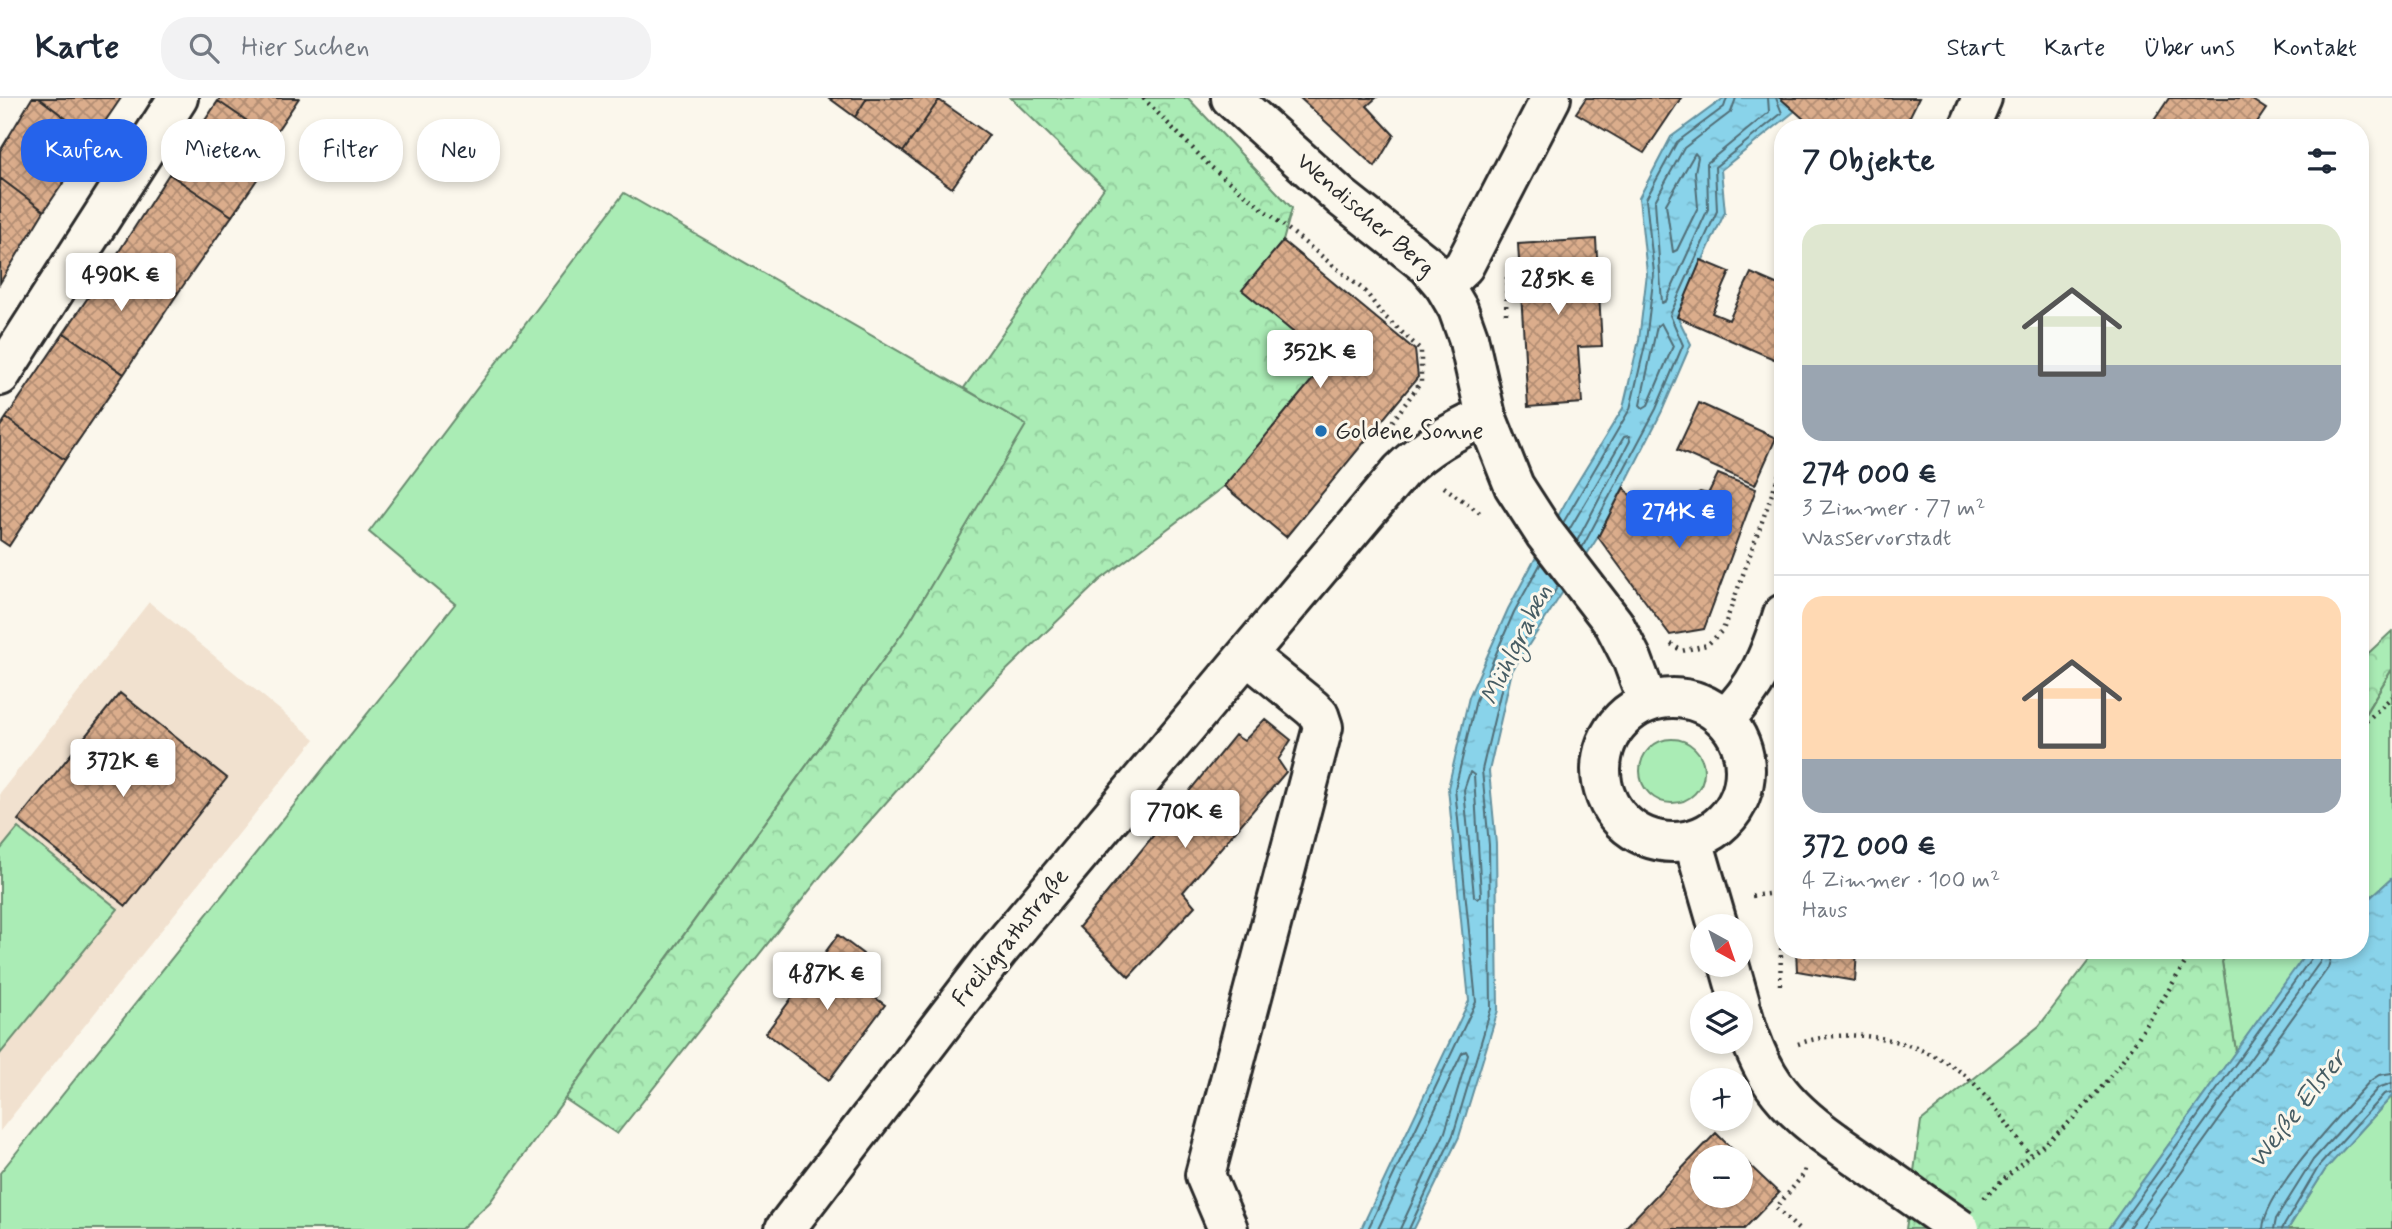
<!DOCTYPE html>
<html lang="de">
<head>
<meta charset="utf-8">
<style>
	:root { --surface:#fff; --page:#f2f2f3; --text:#1f2937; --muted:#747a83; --line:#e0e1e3; --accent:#2563eb }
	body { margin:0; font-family:Mynerve,sans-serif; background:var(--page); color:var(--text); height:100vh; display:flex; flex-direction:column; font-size:26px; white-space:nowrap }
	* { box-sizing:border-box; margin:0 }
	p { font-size:23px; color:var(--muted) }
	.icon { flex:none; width:38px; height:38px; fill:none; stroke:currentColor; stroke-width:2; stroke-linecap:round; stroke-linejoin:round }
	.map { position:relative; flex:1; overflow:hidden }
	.side { position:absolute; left:1774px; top:21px; width:595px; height:840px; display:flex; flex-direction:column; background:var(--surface); border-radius:28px; box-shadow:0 4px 10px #0003 }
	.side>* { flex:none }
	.top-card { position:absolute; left:21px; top:21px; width:665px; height:63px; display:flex; gap:14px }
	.needle { width:46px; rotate:140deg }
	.controls { position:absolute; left:1690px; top:816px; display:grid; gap:14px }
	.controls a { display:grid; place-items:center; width:63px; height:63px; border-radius:50%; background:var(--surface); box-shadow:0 4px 10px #0003; font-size:35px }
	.price { position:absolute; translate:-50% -60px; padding:0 16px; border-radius:7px; background:#fff; color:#222; font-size:23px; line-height:46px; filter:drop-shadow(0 2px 4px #0008) }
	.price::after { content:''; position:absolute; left:50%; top:42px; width:21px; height:16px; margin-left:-10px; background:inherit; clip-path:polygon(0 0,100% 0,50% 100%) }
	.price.active { background:var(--accent); color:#fff }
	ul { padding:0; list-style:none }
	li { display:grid; align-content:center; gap:14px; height:371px; padding:0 28px }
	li+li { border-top:2px solid var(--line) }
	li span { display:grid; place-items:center; height:217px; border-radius:21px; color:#555 }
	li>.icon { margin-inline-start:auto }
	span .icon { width:126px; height:126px; fill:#fffc; stroke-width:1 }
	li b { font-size:30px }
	h2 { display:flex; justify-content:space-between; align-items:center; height:84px; padding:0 28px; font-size:30px }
	.pill { padding:0 24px; border-radius:28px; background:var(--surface); box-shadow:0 4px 10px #0003; font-size:24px; line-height:63px }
	.pill.active { background:var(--accent); color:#fff }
	header { display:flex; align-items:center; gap:42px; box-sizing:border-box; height:98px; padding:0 35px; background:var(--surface); border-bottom:2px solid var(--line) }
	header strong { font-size:33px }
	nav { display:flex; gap:38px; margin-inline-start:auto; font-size:24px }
	.search { width:490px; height:63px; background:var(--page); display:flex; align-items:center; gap:18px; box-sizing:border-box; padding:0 24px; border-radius:28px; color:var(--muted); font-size:26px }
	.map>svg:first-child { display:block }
	.built { fill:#f1e1cf }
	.green { fill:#aaecb5; stroke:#6a8c70; stroke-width:2 }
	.forest { fill:url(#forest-crowns); stroke:#6a8c70; stroke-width:2 }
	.water { fill:url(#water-ripples); stroke:#63909e; stroke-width:2 }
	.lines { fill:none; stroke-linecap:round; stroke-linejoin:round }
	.shore { stroke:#516e77; stroke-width:2 }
	.building { fill:url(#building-cross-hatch); stroke:#2b2b2b; stroke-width:2 }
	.minor-casing { stroke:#2b2b2b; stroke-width:44 }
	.tertiary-casing { stroke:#2b2b2b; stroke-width:44 }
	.primary-casing { stroke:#2b2b2b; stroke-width:44 }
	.path { stroke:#2b2b2b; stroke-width:4.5; stroke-dasharray:2 5; stroke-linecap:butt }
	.minor { stroke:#fbf7ec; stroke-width:38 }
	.tertiary { stroke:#fbf7ec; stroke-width:38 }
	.primary { stroke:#fbf7ec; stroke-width:38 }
	.primary-bridge-casing { stroke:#2b2b2b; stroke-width:44; stroke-linecap:butt }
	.primary-bridge { stroke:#fbf7ec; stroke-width:38 }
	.poi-dot { fill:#1f6fb2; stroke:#fbf7ec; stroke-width:2.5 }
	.labels { text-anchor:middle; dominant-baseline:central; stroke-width:6; stroke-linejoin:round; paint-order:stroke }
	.street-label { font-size:24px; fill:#2b2b2b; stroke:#fbf7ec }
	.poi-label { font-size:24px; fill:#2b2b2b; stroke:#fbf7ec; text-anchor:start }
	.water-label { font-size:26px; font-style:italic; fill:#475d64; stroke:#fbf7ec }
</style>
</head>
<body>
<header>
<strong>Karte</strong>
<div class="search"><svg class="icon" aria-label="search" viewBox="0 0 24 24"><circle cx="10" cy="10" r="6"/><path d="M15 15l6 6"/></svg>Hier suchen</div>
<nav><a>Start</a><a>Karte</a><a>Über uns</a><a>Kontakt</a></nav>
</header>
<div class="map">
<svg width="2392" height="1131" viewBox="0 0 2392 1131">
	<defs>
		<pattern id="forest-crowns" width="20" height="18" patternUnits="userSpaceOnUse" patternTransform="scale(1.75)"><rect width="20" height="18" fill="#aaecb5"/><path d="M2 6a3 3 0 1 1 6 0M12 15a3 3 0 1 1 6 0" fill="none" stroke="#92cb9c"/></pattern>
		<pattern id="water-ripples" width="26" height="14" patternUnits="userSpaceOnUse" patternTransform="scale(1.75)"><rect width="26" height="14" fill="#89d3ea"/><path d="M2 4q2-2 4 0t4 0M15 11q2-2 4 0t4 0" fill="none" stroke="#76b5c9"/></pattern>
		<pattern id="building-cross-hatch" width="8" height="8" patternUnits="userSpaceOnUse" patternTransform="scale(1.75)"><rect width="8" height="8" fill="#dbad8c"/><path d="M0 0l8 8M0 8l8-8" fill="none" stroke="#b28d73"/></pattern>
	</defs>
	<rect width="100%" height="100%" fill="#fbf7ec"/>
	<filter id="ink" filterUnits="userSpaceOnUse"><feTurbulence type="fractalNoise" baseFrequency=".0143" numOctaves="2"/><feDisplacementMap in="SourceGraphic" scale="14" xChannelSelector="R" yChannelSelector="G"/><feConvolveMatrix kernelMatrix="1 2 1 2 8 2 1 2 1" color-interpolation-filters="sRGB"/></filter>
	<g filter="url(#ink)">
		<path class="built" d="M149 504 315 641 0 1033V695Z"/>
		<path class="green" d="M624 95 1027 327 904 533 490 1104 461 1131H0V1075L455 506 369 434Z
			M2392 571V780L2361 808V623Z
			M1640 673a32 32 0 1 1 64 0a32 32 0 1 1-64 0Z
			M18 730 118 811 0 956V752Z
			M2228 852H2310L2236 953 2222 864Z
			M2392 998V1131H2288L2325 1072Z"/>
		<path class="forest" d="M1011 0H1188L1292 110 1283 143 1243 192 1328 263 1224 388 1100 482 989 589 825 773 617 1036 565 1001 904 533 1026 327 964 290 1104 90Z
			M2392 533V571L2361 622V562Z
			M2097 852H2228L2222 864 2236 953 2108 1131H1906L1921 1023 2039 928Z"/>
		<path class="water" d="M1724 0H1780L1795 13 1721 72 1725 114 1677 218 1691 246 1662 313 1598 439 1512 573 1489 673 1496 746 1498 912 1459 1039 1414 1131H1361L1469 903 1448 690 1469 599 1508 511 1569 398 1623 310 1639 242 1647 175 1639 100 1671 39Z
			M2392 780V998L2325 1072 2288 1131H2108L2307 854 2361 852V808Z"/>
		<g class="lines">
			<path class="shore" d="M1736 0 1731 14 1684 50 1655 103 1662 205 1666 203 1708 111 1707 65 1769 14 1768 0
				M1695 55 1698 59 1695 74 1698 109 1677 152 1673 154 1666 106Z
				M1661 225 1673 248 1648 307 1643 310 1640 307 1657 228Z
				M1563 425 1630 311 1646 243 1654 175 1646 101 1677 44 1724 9 1727 0
				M1569 432 1624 339 1629 338 1630 343 1577 443
				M1582 450 1656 311 1683 247 1670 217 1717 113 1715 69 1782 15 1776 0
				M1470 674 1474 677 1481 798 1478 801 1474 798 1464 692Z
				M1368 1131 1476 904 1455 691 1476 602 1514 514 1541 465
				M1378 1131 1462 955 1466 953 1468 957 1445 1034 1400 1131
				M1409 1131 1453 1037 1491 911 1489 747 1482 672 1506 571 1558 488
				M2117 1131 2312 859 2314 852
				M2128 1131 2320 864 2323 852
				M2141 1131 2328 870 2333 852
				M2263 1131C2264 1094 2344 1012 2370 983L2379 977 2392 975
				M2274 1131 2276 1121 2313 1062 2378 990 2392 985
				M2282 1131 2319 1068 2384 996 2392 994"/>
		</g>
		<path class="building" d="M32 0H39L93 41 44 113 0 80V53Z
			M39 0H121L93 41Z
			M220 0H299L272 40 218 3Z
			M829 0H867L855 19Z
			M867 0H936L939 2 903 54 855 19Z
			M1300 0H1376L1367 8 1394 37 1375 69Z
			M1586 0H1681L1644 55 1576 15Z
			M1780 0H1919L1904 30H1814Z
			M2169 0H2249L2266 11 2253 30H2149Z
			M939 2 989 37 952 90 903 54Z
			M218 3 272 40 260 58 269 64 232 118 169 76Z
			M169 76 232 118 178 195 118 155Z
			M0 80 44 113 0 185Z
			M1596 141 1602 248 1578 249 1582 305 1528 309 1518 146Z
			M1283 143 1415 252 1418 279 1286 439 1224 388 1328 263 1242 192Z
			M118 155 178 195 124 276 64 235Z
			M1701 162 1730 174 1712 215 1729 222 1751 175 1783 189V265L1677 219Z
			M64 235 124 276 65 362 6 320Z
			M1699 305 1776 340 1755 387 1677 352Z
			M6 320 65 362 9 448 0 442V329Z
			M1718 376 1756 391 1704 531 1670 537 1598 439 1624 389 1646 418 1663 408 1679 412 1684 403 1700 394 1708 396Z
			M120 595 227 680 126 808 18 722Z
			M1265 621 1291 642 1278 662 1286 674 1183 794 1195 808 1129 879 1079 829 1235 637 1244 643Z
			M838 837 863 856 846 878 885 907 829 982 766 935Z
			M1796 852H1857L1855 883 1797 873Z
			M1716 1035 1740 1059H1703V1097H1741V1059L1779 1095 1744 1131H1624Z"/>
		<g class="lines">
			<g class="minor-casing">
				<path id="minor" d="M1444 187 1464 168 1551 0
					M0 278 178 0
					M1228 1131 1205 1077 1323 629 1319 617 1312 610 1248 558"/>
			</g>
			<g class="tertiary-casing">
				<path id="tertiary" d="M1969 30 1982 0
					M1725 620C1757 590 1770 557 1783 516
					M785 1131 998 853 1401 373C1426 348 1454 333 1486 318"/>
			</g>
			<g class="primary-casing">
				<path id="primary" d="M1231 0 1341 99 1428 168 1444 187 1458 211 1468 239 1486 318 1514 388 1545 436 1614 526 1632 561 1648 604
					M1601 672a72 72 0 1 1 144 0a72 72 0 1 1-144 0Z
					M1693 742 1718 828
					M1729 866 1740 905
					M1741 911C1759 975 1780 1005 1834 1043"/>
			</g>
			<path class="path" d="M1143 0 1211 69 1366 194 1381 215 1421 252V284L1392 324
				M1506 216 1507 179
				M1444 389 1480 415
				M1671 546 1682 553 1707 547 1723 532 1783 365
				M2361 628 2392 599
				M1752 798 1783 794
				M1780 887 1783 791
				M1798 946C1852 927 1915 941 1961 974 1986 993 2011 1032 2030 1057 2103 1005 2147 927 2193 852
				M1984 1100 2030 1057
				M1798 1131 1776 1110 1804 1076 1805 1071"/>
			<use href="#minor" class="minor"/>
			<use href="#tertiary" class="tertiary"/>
			<use href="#primary" class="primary"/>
			<g class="primary-bridge-casing">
				<path id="primary-bridge" d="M1834 1043 1960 1131"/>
			</g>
			<use href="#primary-bridge" class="primary-bridge"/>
		</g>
	</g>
	<circle class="poi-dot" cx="1321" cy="333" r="7"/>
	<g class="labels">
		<g class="street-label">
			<text transform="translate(1365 117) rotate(41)">Wendischer Berg</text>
			<text transform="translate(1011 840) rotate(-51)">Freiligrathstraße</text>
		</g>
		<g class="poi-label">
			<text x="1335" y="333">Goldene Sonne</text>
		</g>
		<g class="water-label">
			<text transform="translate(1517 547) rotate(-64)">Mühlgraben</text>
			<text transform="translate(2298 1012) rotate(-52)">Weiße Elster</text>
		</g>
	</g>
</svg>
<div class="controls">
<a><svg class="needle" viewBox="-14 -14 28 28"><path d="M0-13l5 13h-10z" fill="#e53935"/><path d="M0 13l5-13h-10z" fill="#747a83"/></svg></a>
<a><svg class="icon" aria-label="layers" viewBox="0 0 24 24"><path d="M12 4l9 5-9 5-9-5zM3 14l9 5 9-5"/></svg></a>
<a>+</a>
<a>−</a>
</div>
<b class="price" style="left:121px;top:215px">490K €</b>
<b class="price" style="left:1558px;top:219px">285K €</b>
<b class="price" style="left:1320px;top:292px">352K €</b>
<b class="price active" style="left:1679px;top:452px">274K €</b>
<b class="price" style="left:123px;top:701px">372K €</b>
<b class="price" style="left:1185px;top:752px">770K €</b>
<b class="price" style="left:827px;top:914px">487K €</b>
<div class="top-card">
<a class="pill active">Kaufen</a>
<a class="pill">Mieten</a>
<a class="pill">Filter</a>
<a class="pill">Neu</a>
</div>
<section class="side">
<h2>7 Objekte<svg class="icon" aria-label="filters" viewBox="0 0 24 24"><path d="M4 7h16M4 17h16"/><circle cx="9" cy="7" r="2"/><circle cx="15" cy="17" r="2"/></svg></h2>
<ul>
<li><span style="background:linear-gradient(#dfe7d0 65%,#9aa5b1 0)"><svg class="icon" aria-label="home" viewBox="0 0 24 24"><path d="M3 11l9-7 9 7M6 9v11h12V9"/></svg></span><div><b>274 000 €</b><p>3 Zimmer · 77 m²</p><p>Wasservorstadt</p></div></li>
<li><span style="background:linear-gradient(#ffd9b3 75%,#9aa5b1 0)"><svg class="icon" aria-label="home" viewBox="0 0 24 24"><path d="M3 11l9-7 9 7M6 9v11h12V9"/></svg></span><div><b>372 000 €</b><p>4 Zimmer · 100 m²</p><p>Haus</p></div></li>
</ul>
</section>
</div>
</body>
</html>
